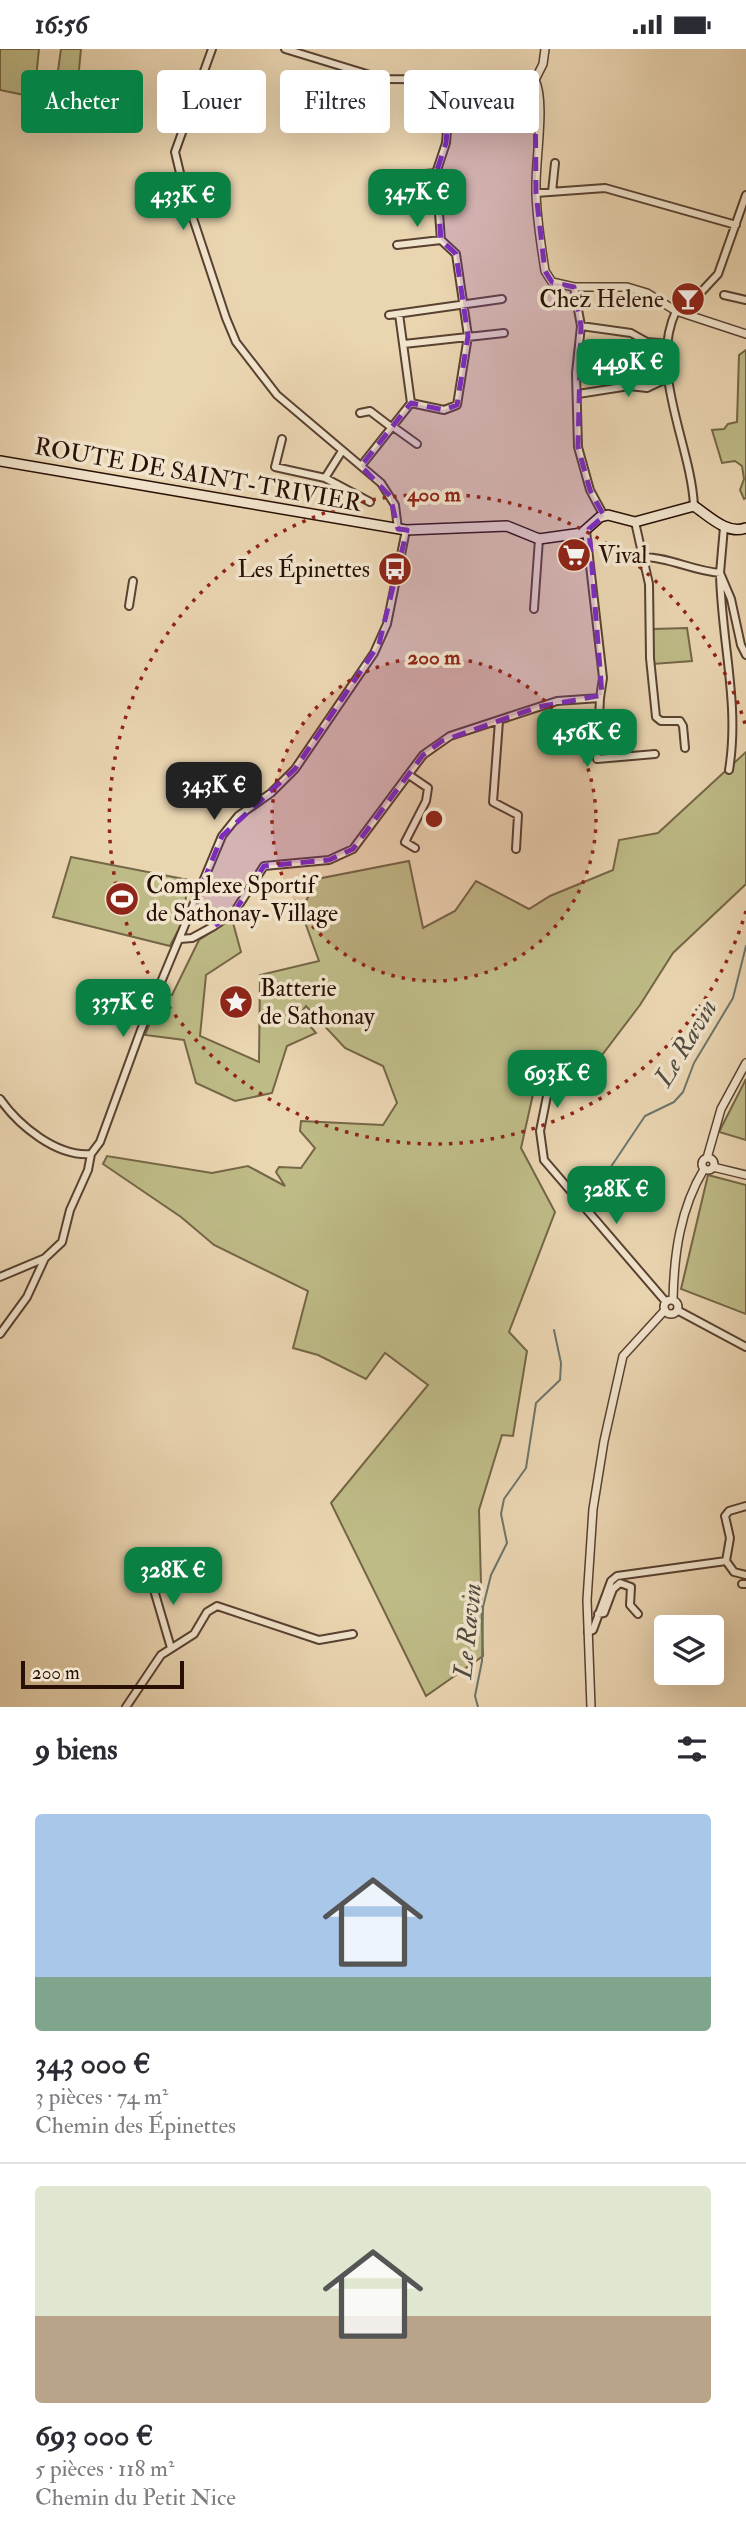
<!DOCTYPE html>
<html lang="fr">
<head>
<meta charset="utf-8">
<style>
	:root { --surface:#fff; --page:#f7f7f7; --text:#2b2b33; --muted:#7c7c81; --line:#e1e1e2; --accent:#0b8043 }
	body { margin:0; font-family:"IM FELL Double Pica",serif; background:var(--page); color:var(--text); height:100vh; display:flex; flex-direction:column; font-size:26px; white-space:nowrap }
	* { box-sizing:border-box; margin:0 }
	p { font-size:23px; color:var(--muted) }
	.icon { flex:none; width:38px; height:38px; fill:none; stroke:currentColor; stroke-width:2; stroke-linecap:round; stroke-linejoin:round }
	.map { position:relative; height:1658px; overflow:hidden }
	.panel { display:flex; flex-direction:column; background:var(--surface); flex:1 }
	.panel>* { flex:none }
	.banner { position:absolute; left:21px; top:21px; width:705px; height:63px; display:flex; gap:14px }
	.controls { position:absolute; left:654px; top:1566px; display:grid; gap:14px }
	.controls a { display:grid; place-items:center; width:70px; height:70px; border-radius:7px; background:var(--surface); box-shadow:0 7px 28px #0002; font-size:35px }
	.scale { position:absolute; left:21px; bottom:18px; width:163px; box-sizing:border-box; padding-left:7px; border:4px solid #291006; border-top:0; font-size:19px; line-height:24px; white-space:nowrap; color:#291006; -webkit-text-stroke:5px #f1e4cc; paint-order:stroke }
	.price { position:absolute; translate:-50% -60px; padding:0 16px; border-radius:14px; background:var(--accent); color:#fff; font-size:23px; line-height:46px; filter:drop-shadow(0 2px 4px #0008) }
	.price::after { content:''; position:absolute; left:50%; top:42px; width:21px; height:16px; margin-left:-10px; background:inherit; clip-path:polygon(0 0,100% 0,50% 100%) }
	.price.on { background:#222; color:#fff }
	ul { padding:0; list-style:none }
	li { display:grid; align-content:center; gap:14px; height:371px; padding:0 35px }
	li+li { border-top:2px solid var(--line) }
	li span { display:grid; place-items:center; height:217px; border-radius:7px; color:#555 }
	li>.icon { margin-inline-start:auto }
	span .icon { width:126px; height:126px; fill:#fffc; stroke-width:1 }
	li b { font-size:30px }
	h2 { display:flex; justify-content:space-between; align-items:center; height:84px; padding:0 35px; font-size:30px }
	.pill { padding:0 24px; border-radius:7px; background:var(--surface); box-shadow:0 7px 28px #0002; font-size:24px; line-height:63px }
	.pill.on { background:var(--accent); color:#fff }
	.status { display:flex; justify-content:space-between; align-items:center; height:49px; padding:0 35px; background:var(--surface); direction:ltr }
	.status svg { height:19px; fill:currentColor }
	.map>svg:first-child { display:block }
	.green { fill:#bebb87; stroke:#746646; stroke-width:2 }
	.lines { fill:none; stroke-linecap:round; stroke-linejoin:round }
	.stream { stroke:#6c756a; stroke-width:2 }
	.minor-casing { stroke:#594131; stroke-width:10 }
	.tertiary-casing { stroke:#594131; stroke-width:10 }
	.secondary-casing { stroke:#291006; stroke-width:12 }
	.minor { stroke:#f1e4cc; stroke-width:6 }
	.tertiary { stroke:#f1e4cc; stroke-width:7 }
	.secondary { stroke:#f1e4cc; stroke-width:9 }
	.marked { fill:#7b2cbf; fill-opacity:0.2; stroke:#7b2cbf; stroke-width:5; stroke-dasharray:14 9; stroke-linejoin:round }
	.ring { fill:none; stroke:#8f2418; stroke-width:3.5; stroke-dasharray:3.5 7 }
	.labels { text-anchor:middle; dominant-baseline:central; stroke-width:7; stroke-linejoin:round; paint-order:stroke }
	.poi-label { font-size:24px; fill:#291006; stroke:#f1e4cc; text-anchor:start }
	.street-label { font-size:24px; fill:#291006; stroke:#f1e4cc }
	.water-label { font-size:26px; font-style:italic; fill:#504b40; stroke:#f1e4cc }
	.centre { fill:#8f2418; stroke:#f1e4cc; stroke-width:3.5 }
	.ring-label { font-size:21px; text-anchor:middle; font-weight:bold; fill:#8f2418; stroke:#f1e4cc; stroke-width:7; stroke-linejoin:round; paint-order:stroke }
</style>
</head>
<body>
<div class="status"><b>16:56</b><svg viewBox="0 0 49 12"><path d="M0 12V9h3v3zM5 12V6h3v6zM10 12V3h3v9zM15 12V0h3v12zM26 1h20v11H26zM47 4h2v5h-2z"/></svg></div>
<div class="map">
<svg width="746" height="1658" viewBox="0 0 746 1658">
	<rect width="100%" height="100%" fill="#ead5b1"/>
	<filter id="stains"><feTurbulence type="fractalNoise" baseFrequency=".00286" numOctaves="4"/><feColorMatrix values="0 0 0 0 .2 0 0 0 0 .09 0 0 0 0 .02 0 0 0 .5 -.17"/></filter>
	<radialGradient id="worn" r=".72"><stop offset=".6" stop-color="#630" stop-opacity="0"/><stop offset="1" stop-color="#630" stop-opacity=".3"/></radialGradient>
	<path class="green" d="M0 0H39L34 48 0 41Z
		M61 0H81L76 51 54 50Z
		M746 301V449L744 450 740 441 744 430 742 417 735 412 722 414 712 381 724 380 728 375 737 373 739 306Z
		M687 579 692 612 653 615V580Z
		M746 703V835L673 904 640 956 580 1035 538 1023 521 1099 555 1163 509 1283 527 1302 513 1387 502 1386 479 1461 483 1607 426 1647 331 1454 428 1336 385 1304 366 1330 318 1306 293 1299 308 1242 214 1196 181 1168 103 1115 107 1107 212 1124 248 1117 285 1137 276 1123 279 1118 301 1119 315 1099 300 1082 301 1072 383 1076 397 1054 383 1017 345 999 306 957 300 965 316 984 287 997 272 1044 235 1052 196 1034 184 991 145 986 162 944 172 946 199 891 232 870 241 903 206 926 200 987 259 1013 260 926 319 912 301 862 317 830 409 812 423 879 455 862 476 832 529 860 550 847 613 821 619 791 658 784Z
		M71 808 189 831 181 876 170 897 53 868Z
		M746 1030V1091L719 1083Z
		M708 1126 746 1136V1265L681 1240Z"/>
	<g class="lines">
		<path class="stream" d="M594 1161 590 1149 645 1067 674 1053 683 1043 694 1014 733 949 746 897
			M478 1658 475 1647 482 1612 483 1558 491 1526 507 1494 501 1465 504 1450 526 1419 536 1354 560 1331 561 1314 554 1281"/>
		<g class="minor-casing">
			<path id="minor" d="M212 0 175 103 185 145 226 269 236 293 277 346 381 434 395 456 398 480
				M285 0 383 30 535 31
				M419 65 450 61
				M403 127 436 124
				M552 143 555 114
				M536 144 605 139 736 176
				M397 196 441 191
				M574 238 581 277 576 324 578 398 590 441 604 467
				M724 246 746 251
				M676 262C648 322 691 395 694 457
				M687 264 691 254 718 225 746 146
				M399 265 411 354
				M389 266 502 250
				M581 277 631 284 647 293 669 295
				M404 295 504 284
				M578 345 629 337 647 339 668 329
				M360 364 370 362 391 378
				M392 377 417 395
				M282 390 275 418 325 429 342 402
				M361 417 411 354 444 361 457 356 468 287 456 205 441 191 436 124 446 94 451 31
				M325 429 370 453
				M635 473 649 535 650 609 656 668 661 672H680L683 677 685 699
				M724 478 720 524 731 550 741 596 746 606
				M643 508C669 508 693 522 720 524 721 590 740 655 729 721
				M129 557 133 532
				M534 560 539 490
				M600 649 597 710 655 705
				M499 672 493 753 518 766 516 800
				M409 726 428 739 426 752 405 793 415 799
				M194 856 214 877 235 862 264 817 329 811 353 800 423 706 450 687 557 652 600 649 603 629 586 482
				M180 890 192 889 214 877
				M555 1007 540 1082 544 1111 666 1253
				M0 1050C19 1077 57 1108 91 1105
				M91 1105 100 1093 141 981 222 787 238 767 271 744 295 720 374 604 387 575 406 481
				M0 1228 45 1209
				M677 1261 746 1298
				M0 1285 27 1248 45 1209 62 1193 70 1161 88 1121 91 1105
				M726 1512 734 1523 746 1526
				M149 1524 171 1599
				M742 1535H746
				M598 1565 604 1564 613 1540 620 1534 631 1538 630 1556 638 1565
				M588 1583 593 1581 611 1532 617 1527 726 1512 730 1489 725 1467 729 1462 746 1457
				M126 1658 161 1606 194 1585 207 1563 217 1557 319 1591 353 1585"/>
		</g>
		<g class="tertiary-casing">
			<path id="tertiary" d="M545 0 543 15 535 31C546 53 535 112 536 140 536 167 541 195 545 222L552 233 574 238H627L647 244 676 262 746 285
				M702 1115a6 6 0 1 1 12 0a6 6 0 1 1-12 0Z
				M707 1109 721 1060 746 1014
				M713 1118 746 1126
				M673 1251C674 1205 680 1160 704 1120
				M664 1258a7 7 0 1 1 14 0a7 7 0 1 1-14 0Z
				M591 1658 587 1551 593 1460 604 1392 623 1307 665 1261"/>
		</g>
		<g class="secondary-casing">
			<path id="secondary" d="M0 412 406 481 507 477 539 490 582 484 600 468 608 466 635 473 694 457C709 467 727 486 746 479"/>
		</g>
		<use href="#minor" class="minor"/>
		<use href="#tertiary" class="tertiary"/>
		<use href="#secondary" class="secondary"/>
	</g>
	<path class="marked" d="M451 31H535L536 144 545 222 552 233 574 238 581 277 578 398 590 441 604 467 589 480 602 646 538 658 442 692 423 706 353 800 329 811 264 817 235 862 214 877 194 856 222 787 295 720 379 595 407 481 398 480 390 447 361 417 411 354 444 361 457 356 468 287 456 205 441 191 436 124 446 94Z"/>
	<circle cx="434" cy="770" r="162" fill="#8f2418" fill-opacity=".12"/>
	<g class="ring">
		<circle cx="434" cy="770" r="162"/>
		<path d="M746 862A325 325 0 1 1 746 678"/>
	</g>
	<defs>
		<g id="bar-disc" transform="scale(1.75)"><circle r="9.5" fill="#8f2418" stroke="#f1e4cc"/><path d="M-6-5H6L.8 .8V4.5H3.5V6h-7V4.5H-.8V.8Z" fill="#fff"/></g>
		<g id="supermarket-disc" transform="scale(1.75)"><circle r="9.5" fill="#8f2418" stroke="#f1e4cc"/><path d="M-6-5.5h2.5l.6 2H6L4.5 2H-2.5L-4.4-4H-6ZM-1.5 3.2a1.3 1.3 0 1 0 .1 0ZM3 3.2a1.3 1.3 0 1 0 .1 0Z" fill="#fff"/></g>
		<g id="bus-disc" transform="scale(1.75)"><circle r="9.5" fill="#8f2418" stroke="#f1e4cc"/><path d="M-5-6H5V4H4V6H2V4H-2V6H-4V4H-5ZM-3.5-4V0h7V-4ZM-3.5 1.2v1.5H-2V1.2ZM2 1.2v1.5H3.5V1.2Z" fill="#fff"/></g>
		<g id="stadium-disc" transform="scale(1.75)"><circle r="9.5" fill="#8f2418" stroke="#f1e4cc"/><path d="M0-5a6.5 5 0 1 0 0 10a6.5 5 0 1 0 0-10ZM-3.5-1.8h7v3.6h-7Z" fill="#fff"/></g>
		<g id="sight-disc" transform="scale(1.75)"><circle r="9.5" fill="#8f2418" stroke="#f1e4cc"/><path d="M0-6L1.8-2.2L6-1.7L2.9 1.2L3.7 5.4L0 3.3L-3.7 5.4L-2.9 1.2L-6-1.7L-1.8-2.2Z" fill="#fff"/></g>
	</defs>
	<g fill-rule="evenodd">
		<use href="#bar-disc" x="688" y="250"/>
		<use href="#supermarket-disc" x="574" y="506"/>
		<use href="#bus-disc" x="395" y="520"/>
		<use href="#stadium-disc" x="122" y="850"/>
		<use href="#sight-disc" x="236" y="953"/>
	</g>
	<g class="labels">
		<g class="poi-label">
			<text x="664" y="250" text-anchor="end">Chez Helene</text>
			<text x="598" y="506">Vival</text>
			<text x="370" y="520" text-anchor="end">Les Épinettes</text>
			<text x="146" y="836">Complexe Sportif<tspan x="146" dy="28">de Sathonay-Village</tspan></text>
			<text x="260" y="939">Batterie<tspan x="260" dy="28">de Sathonay</tspan></text>
		</g>
		<g class="street-label">
			<text transform="translate(198 426) rotate(10)">ROUTE DE SAINT-TRIVIER</text>
		</g>
		<g class="water-label">
			<text transform="translate(686 994) rotate(-59)">Le Ravin</text>
			<text transform="translate(468 1582) rotate(-84)">Le Ravin</text>
		</g>
	</g>
	<circle cx="434" cy="770" r="10" class="centre"/>
	<g class="ring-label">
		<text x="434" y="452">400 m</text>
		<text x="434" y="615">200 m</text>
	</g>
	<rect width="100%" height="100%" filter="url(#stains)"/>
	<rect width="100%" height="100%" fill="url(#worn)"/>
</svg>
<div class="controls">
<a><svg class="icon" aria-label="layers" viewBox="0 0 24 24"><path d="M12 4l9 5-9 5-9-5zM3 14l9 5 9-5"/></svg></a>
</div>
<div class="scale">200 m</div>
<b class="price" style="left:417px;top:180px">347K €</b>
<b class="price" style="left:183px;top:183px">433K €</b>
<b class="price" style="left:628px;top:350px">449K €</b>
<b class="price" style="left:587px;top:720px">456K €</b>
<b class="price on" style="left:214px;top:773px">343K €</b>
<b class="price" style="left:123px;top:990px">337K €</b>
<b class="price" style="left:557px;top:1061px">693K €</b>
<b class="price" style="left:616px;top:1177px">328K €</b>
<b class="price" style="left:173px;top:1558px">328K €</b>
<div class="banner">
<a class="pill on">Acheter</a>
<a class="pill">Louer</a>
<a class="pill">Filtres</a>
<a class="pill">Nouveau</a>
</div>
</div>
<section class="panel">
<h2>9 biens<svg class="icon" aria-label="filters" viewBox="0 0 24 24"><path d="M4 7h16M4 17h16"/><circle cx="9" cy="7" r="2"/><circle cx="15" cy="17" r="2"/></svg></h2>
<ul>
<li><span style="background:linear-gradient(#a9c7e8 75%,#7fa58c 0)"><svg class="icon" aria-label="home" viewBox="0 0 24 24"><path d="M3 11l9-7 9 7M6 9v11h12V9"/></svg></span><div><b>343 000 €</b><p>3 pièces · 74 m²</p><p>Chemin des Épinettes</p></div></li>
<li><span style="background:linear-gradient(#dfe7d0 60%,#b9a48a 0)"><svg class="icon" aria-label="home" viewBox="0 0 24 24"><path d="M3 11l9-7 9 7M6 9v11h12V9"/></svg></span><div><b>693 000 €</b><p>5 pièces · 118 m²</p><p>Chemin du Petit Nice</p></div></li>
</ul>
</section>
</body>
</html>
